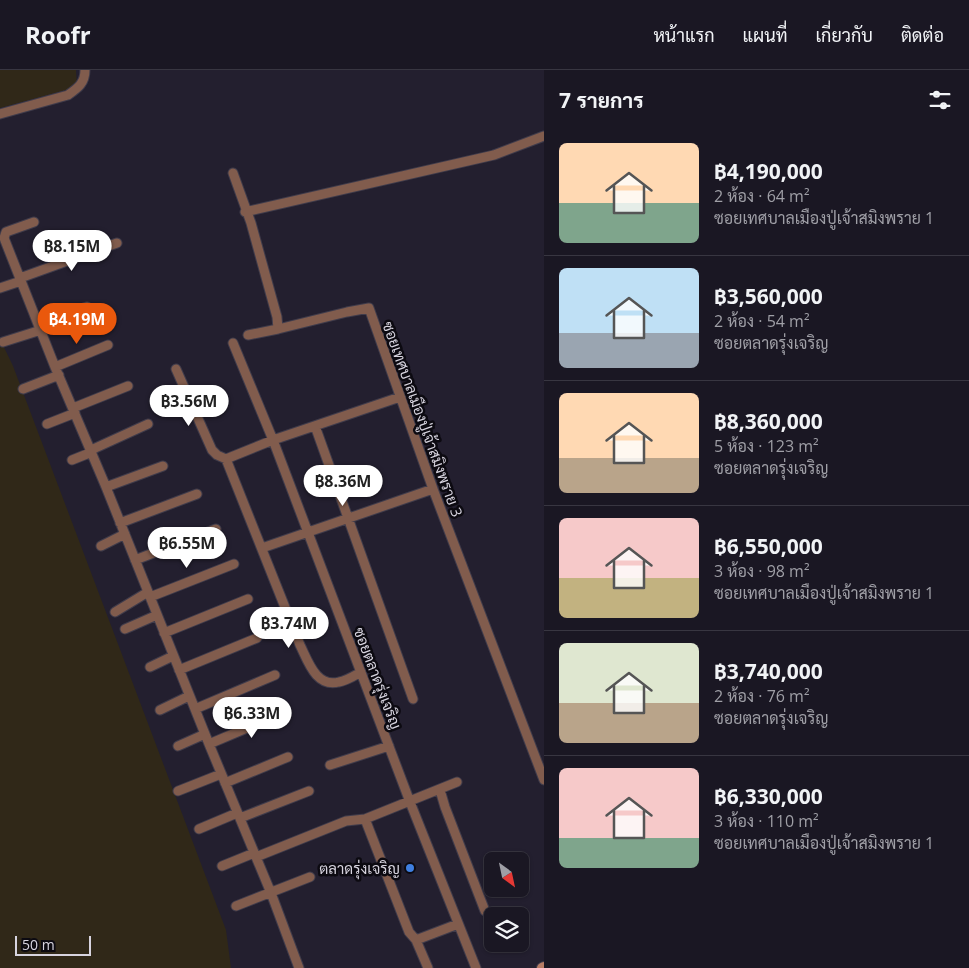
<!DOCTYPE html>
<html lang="th">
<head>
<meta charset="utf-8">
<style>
	:root { --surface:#1a1723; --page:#272430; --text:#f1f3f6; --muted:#9f9fa6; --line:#383641; --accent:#ea580c }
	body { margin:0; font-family:"Open Sans",Sarabun,sans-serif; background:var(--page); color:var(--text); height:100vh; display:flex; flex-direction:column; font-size:19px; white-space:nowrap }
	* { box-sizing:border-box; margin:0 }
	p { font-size:16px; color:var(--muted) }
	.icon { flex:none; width:28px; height:28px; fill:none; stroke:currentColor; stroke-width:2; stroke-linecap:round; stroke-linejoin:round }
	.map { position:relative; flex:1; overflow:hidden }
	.drawer { display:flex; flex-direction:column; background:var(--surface); width:425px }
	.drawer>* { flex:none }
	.needle { width:32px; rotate:147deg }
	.buttons { position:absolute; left:484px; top:782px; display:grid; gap:10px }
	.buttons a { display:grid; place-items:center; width:45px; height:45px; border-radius:8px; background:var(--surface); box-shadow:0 1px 4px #0004,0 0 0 1px var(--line); font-size:25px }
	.scale { position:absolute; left:15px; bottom:12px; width:76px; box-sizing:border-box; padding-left:5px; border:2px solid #d7d4df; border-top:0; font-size:14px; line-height:18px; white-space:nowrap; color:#d7d4df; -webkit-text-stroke:4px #0c0a11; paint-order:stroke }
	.price { position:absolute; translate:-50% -42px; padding:0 11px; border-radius:18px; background:#fff; color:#222; font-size:16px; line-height:32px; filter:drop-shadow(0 1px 2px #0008) }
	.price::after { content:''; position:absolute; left:50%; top:30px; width:15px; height:11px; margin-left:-8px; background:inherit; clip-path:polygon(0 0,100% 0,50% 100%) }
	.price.current { background:var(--accent); color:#fff }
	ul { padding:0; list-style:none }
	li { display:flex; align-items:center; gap:15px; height:125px; padding:0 15px }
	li+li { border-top:1px solid var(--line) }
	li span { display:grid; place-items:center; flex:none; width:140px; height:100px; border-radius:8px; color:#555 }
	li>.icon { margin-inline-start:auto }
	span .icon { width:60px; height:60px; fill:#fffc; stroke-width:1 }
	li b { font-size:21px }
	h2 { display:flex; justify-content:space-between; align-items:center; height:60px; padding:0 15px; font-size:21px }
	header { display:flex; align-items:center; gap:30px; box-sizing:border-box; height:70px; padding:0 25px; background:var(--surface); border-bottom:1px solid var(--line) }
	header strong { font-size:24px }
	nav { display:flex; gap:28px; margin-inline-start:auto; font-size:18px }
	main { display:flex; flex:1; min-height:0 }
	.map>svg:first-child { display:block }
	.industrial { fill:#302818 }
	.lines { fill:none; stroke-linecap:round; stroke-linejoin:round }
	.street-casing { stroke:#403c4b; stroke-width:11 }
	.secondary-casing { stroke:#403c4b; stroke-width:12 }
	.street { stroke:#815c4d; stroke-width:9 }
	.secondary { stroke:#b77c65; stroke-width:10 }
	.shop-dot { fill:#3f7fe0; stroke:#0c0a11; stroke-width:2 }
	.labels { text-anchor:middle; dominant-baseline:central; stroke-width:5; stroke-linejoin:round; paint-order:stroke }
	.street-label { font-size:15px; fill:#d7d4df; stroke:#0c0a11 }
	.poi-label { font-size:15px; fill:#d7d4df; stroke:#0c0a11; text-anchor:end }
</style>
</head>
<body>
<header>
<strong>Roofr</strong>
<nav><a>หน้าแรก</a><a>แผนที่</a><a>เกี่ยวกับ</a><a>ติดต่อ</a></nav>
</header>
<main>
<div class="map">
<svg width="544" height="898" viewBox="0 0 544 898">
	<rect width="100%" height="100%" fill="#231f2f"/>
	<path class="industrial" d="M0 0H76L77 17 0 38Z
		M0 269 13 296 226 860 231 898H0Z"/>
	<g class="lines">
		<g class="street-casing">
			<path id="street" d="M0 44 68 25C78 18 85 13 85 0
				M233 103 251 153 277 247 278 259 347 242 369 238 433 419 544 710
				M245 142 494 85 544 66
				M34 152 6 162 4 168 55 297 106 417 209 674 271 823 299 898
				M20 208 117 173
				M0 218 21 211
				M38 253 87 237
				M248 265 278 259
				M3 272 41 260
				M233 273 273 370 410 732 476 898
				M55 297 108 275
				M176 299 212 380 217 385 226 389 273 370 400 327
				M23 319 59 305
				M73 338 128 316
				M47 354 75 343
				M315 356 413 629
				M91 380 148 354
				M226 389 300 575C308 591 316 618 339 612 346 611 354 606 361 602
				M72 390 92 382
				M106 417 163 396
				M120 453 197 424
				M101 476 125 464
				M262 478 433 419
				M135 490 216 459
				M150 527 234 494
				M115 542 148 522
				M125 559 157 545
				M164 563 248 529
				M150 597 173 586
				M179 600 257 568
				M195 639 275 605
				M160 640 189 626
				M209 674 285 642
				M178 676 205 664
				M330 695 389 676
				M225 713 288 687
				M440 720 445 737 485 841
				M178 721 221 704
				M240 748 309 721
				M365 749 409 862 416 870 428 898
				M199 759 237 743
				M256 787 346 751 365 749 457 712
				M222 796 254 783
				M236 836 310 807
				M416 870 458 854"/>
		</g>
		<g class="secondary-casing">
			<path id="secondary" d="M542 898 544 897"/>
		</g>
		<use href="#street" class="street"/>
		<use href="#secondary" class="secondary"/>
	</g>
	<circle class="shop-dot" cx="410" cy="798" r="5"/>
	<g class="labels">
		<g class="street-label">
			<text transform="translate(423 349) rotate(70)">ซอยเทศบาลเมืองปู่เจ้าสมิงพราย 3</text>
			<text transform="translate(378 608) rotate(69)">ซอยตลาดรุ่งเจริญ</text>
		</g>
		<g class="poi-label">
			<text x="400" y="798">ตลาดรุ่งเจริญ</text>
		</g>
	</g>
</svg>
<div class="buttons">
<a><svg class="needle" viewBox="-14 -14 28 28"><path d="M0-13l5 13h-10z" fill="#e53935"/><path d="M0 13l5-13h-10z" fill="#9f9fa6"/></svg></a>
<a><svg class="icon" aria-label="layers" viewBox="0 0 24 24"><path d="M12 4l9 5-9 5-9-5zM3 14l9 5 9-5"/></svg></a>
</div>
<div class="scale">50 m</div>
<b class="price" style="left:72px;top:202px">฿8.15M</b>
<b class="price current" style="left:77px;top:275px">฿4.19M</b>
<b class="price" style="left:189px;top:357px">฿3.56M</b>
<b class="price" style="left:343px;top:437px">฿8.36M</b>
<b class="price" style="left:187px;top:499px">฿6.55M</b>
<b class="price" style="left:289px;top:579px">฿3.74M</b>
<b class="price" style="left:252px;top:669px">฿6.33M</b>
</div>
<section class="drawer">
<h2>7 รายการ<svg class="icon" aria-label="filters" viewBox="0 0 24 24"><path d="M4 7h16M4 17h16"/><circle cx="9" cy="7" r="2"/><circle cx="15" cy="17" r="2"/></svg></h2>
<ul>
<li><span style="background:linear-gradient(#ffd9b3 60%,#7fa58c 0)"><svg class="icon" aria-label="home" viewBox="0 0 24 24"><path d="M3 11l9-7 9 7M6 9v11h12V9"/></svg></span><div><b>฿4,190,000</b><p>2 ห้อง · 64 m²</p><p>ซอยเทศบาลเมืองปู่เจ้าสมิงพราย 1</p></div></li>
<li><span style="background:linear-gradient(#bfe0f5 65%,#9aa5b1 0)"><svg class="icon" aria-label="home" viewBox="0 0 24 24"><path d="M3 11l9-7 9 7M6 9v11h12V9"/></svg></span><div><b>฿3,560,000</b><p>2 ห้อง · 54 m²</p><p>ซอยตลาดรุ่งเจริญ</p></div></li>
<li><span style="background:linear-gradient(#ffd9b3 65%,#b9a48a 0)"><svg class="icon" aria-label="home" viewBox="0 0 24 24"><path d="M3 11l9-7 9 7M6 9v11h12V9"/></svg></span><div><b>฿8,360,000</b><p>5 ห้อง · 123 m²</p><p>ซอยตลาดรุ่งเจริญ</p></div></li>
<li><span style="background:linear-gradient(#f6c9c9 60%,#c2b280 0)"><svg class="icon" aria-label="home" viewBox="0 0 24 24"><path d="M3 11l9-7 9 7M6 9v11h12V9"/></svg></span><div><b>฿6,550,000</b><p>3 ห้อง · 98 m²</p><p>ซอยเทศบาลเมืองปู่เจ้าสมิงพราย 1</p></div></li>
<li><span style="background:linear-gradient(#dfe7d0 60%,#b9a48a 0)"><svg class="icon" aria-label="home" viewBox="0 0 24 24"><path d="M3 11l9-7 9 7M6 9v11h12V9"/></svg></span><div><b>฿3,740,000</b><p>2 ห้อง · 76 m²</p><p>ซอยตลาดรุ่งเจริญ</p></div></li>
<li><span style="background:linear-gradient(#f6c9c9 70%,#7fa58c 0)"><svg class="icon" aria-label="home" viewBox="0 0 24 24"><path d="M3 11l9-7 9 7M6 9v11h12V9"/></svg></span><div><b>฿6,330,000</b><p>3 ห้อง · 110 m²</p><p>ซอยเทศบาลเมืองปู่เจ้าสมิงพราย 1</p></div></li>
</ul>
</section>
</main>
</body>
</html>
